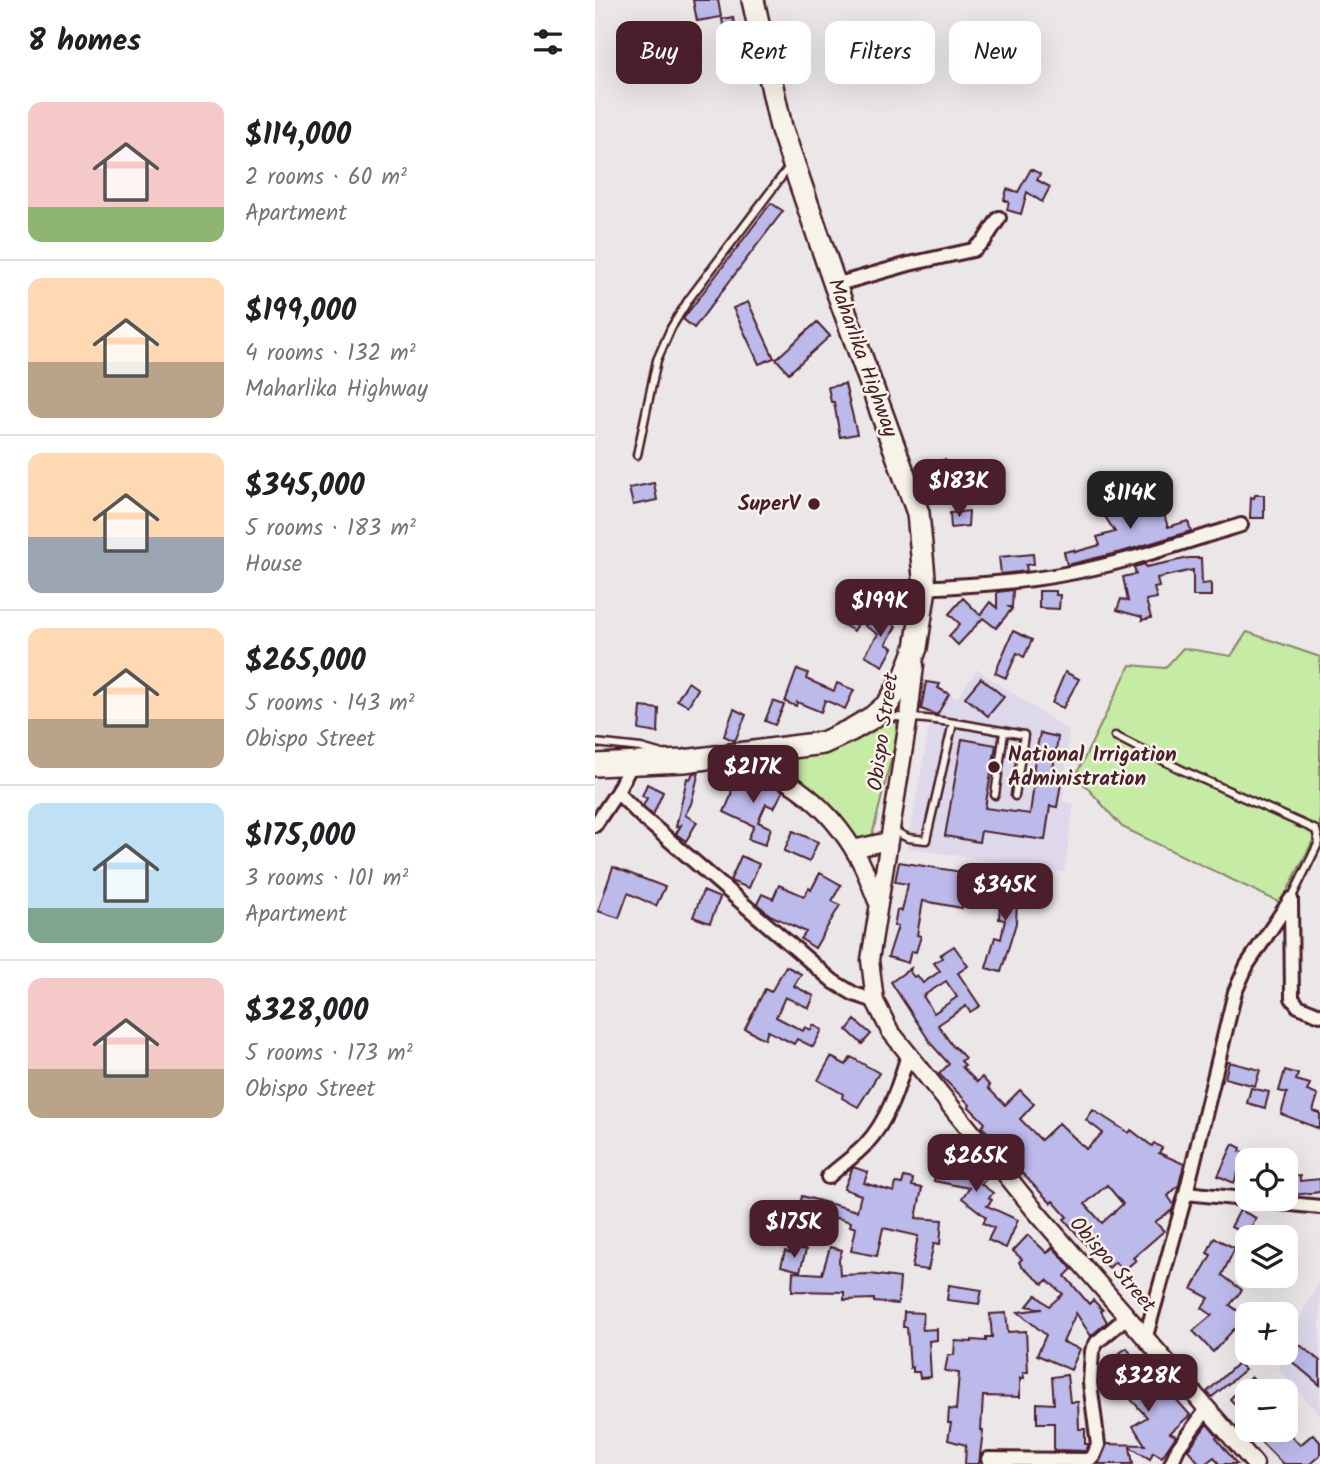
<!DOCTYPE html>
<html lang="en">
<head>
<meta charset="utf-8">
<style>
	:root { --surface:#fff; --page:#f6f6f6; --text:#202124; --muted:#757577; --line:#e0e0e0; --accent:#4a1f2b }
	body { margin:0; font-family:Kalam,sans-serif; background:var(--page); color:var(--text); height:100vh; display:flex; flex-direction:column; font-size:26px; white-space:nowrap }
	* { box-sizing:border-box; margin:0 }
	p { font-size:23px; color:var(--muted) }
	.icon { flex:none; width:38px; height:38px; fill:none; stroke:currentColor; stroke-width:2; stroke-linecap:round; stroke-linejoin:round }
	.map { position:relative; flex:1; overflow:hidden }
	.drawer { display:flex; flex-direction:column; background:var(--surface); width:595px }
	.drawer>* { flex:none }
	.hud { position:absolute; left:21px; top:21px; width:598px; height:63px; display:flex; gap:14px }
	.buttons { position:absolute; left:640px; top:1148px; display:grid; gap:14px }
	.buttons a { display:grid; place-items:center; width:63px; height:63px; border-radius:14px; background:var(--surface); box-shadow:0 7px 28px #0002; font-size:35px }
	.price { position:absolute; translate:-50% -60px; padding:0 16px; border-radius:14px; background:var(--accent); color:#fff; font-size:23px; line-height:46px; filter:drop-shadow(0 2px 4px #0008) }
	.price::after { content:''; position:absolute; left:50%; top:42px; width:21px; height:16px; margin-left:-10px; background:inherit; clip-path:polygon(0 0,100% 0,50% 100%) }
	.price.active { background:#222; color:#fff }
	ul { padding:0; list-style:none }
	li { display:flex; align-items:center; gap:21px; height:175px; padding:0 28px }
	li+li { border-top:2px solid var(--line) }
	li span { display:grid; place-items:center; flex:none; width:196px; height:140px; border-radius:14px; color:#555 }
	li>.icon { margin-inline-start:auto }
	span .icon { width:84px; height:84px; fill:#fffc; stroke-width:1 }
	li b { font-size:30px }
	h2 { display:flex; justify-content:space-between; align-items:center; height:84px; padding:0 28px; font-size:30px }
	.tag { padding:0 24px; border-radius:14px; background:var(--surface); box-shadow:0 7px 28px #0002; font-size:24px; line-height:63px }
	.tag.active { background:var(--accent); color:#fff }
	main { display:flex; flex:1; min-height:0 }
	.map>svg:first-child { display:block }
	.built { fill:#ddd9ea }
	.green { fill:#c6eba5; stroke:#888568; stroke-width:2 }
	.building { fill:#bcb9eb; stroke:#4a1f2b; stroke-width:2; fill-rule:evenodd }
	.lines { fill:none; stroke-linecap:round; stroke-linejoin:round }
	.service-casing { stroke:#4a1f2b; stroke-width:11 }
	.minor-casing { stroke:#4a1f2b; stroke-width:18 }
	.tertiary-casing { stroke:#4a1f2b; stroke-width:21 }
	.trunk-casing { stroke:#4a1f2b; stroke-width:26 }
	.service { stroke:#f7f3e8; stroke-width:6 }
	.minor { stroke:#f7f3e8; stroke-width:12 }
	.tertiary { stroke:#f7f3e8; stroke-width:16 }
	.trunk { stroke:#f7f3e8; stroke-width:21 }
	.poi-dot { fill:#4a1f2b; stroke:#f7f3e8; stroke-width:2.5 }
	.labels { text-anchor:middle; dominant-baseline:central; stroke-width:5; stroke-linejoin:round; paint-order:stroke }
	.street-label { font-size:21px; fill:#4a1f2b; stroke:#f7f3e8 }
	.poi-label { font-size:21px; font-weight:bold; fill:#4a1f2b; stroke:#f7f3e8; text-anchor:end }
</style>
</head>
<body>
<main>
<section class="drawer">
<h2>8 homes<svg class="icon" aria-label="filters" viewBox="0 0 24 24"><path d="M4 7h16M4 17h16"/><circle cx="9" cy="7" r="2"/><circle cx="15" cy="17" r="2"/></svg></h2>
<ul>
<li><span style="background:linear-gradient(#f6c9c9 75%,#8fb573 0)"><svg class="icon" aria-label="home" viewBox="0 0 24 24"><path d="M3 11l9-7 9 7M6 9v11h12V9"/></svg></span><div><b>$114,000</b><p>2 rooms · 60 m²</p><p>Apartment</p></div></li>
<li><span style="background:linear-gradient(#ffd9b3 60%,#b9a48a 0)"><svg class="icon" aria-label="home" viewBox="0 0 24 24"><path d="M3 11l9-7 9 7M6 9v11h12V9"/></svg></span><div><b>$199,000</b><p>4 rooms · 132 m²</p><p>Maharlika Highway</p></div></li>
<li><span style="background:linear-gradient(#ffd9b3 60%,#9aa5b1 0)"><svg class="icon" aria-label="home" viewBox="0 0 24 24"><path d="M3 11l9-7 9 7M6 9v11h12V9"/></svg></span><div><b>$345,000</b><p>5 rooms · 183 m²</p><p>House</p></div></li>
<li><span style="background:linear-gradient(#ffd9b3 65%,#b9a48a 0)"><svg class="icon" aria-label="home" viewBox="0 0 24 24"><path d="M3 11l9-7 9 7M6 9v11h12V9"/></svg></span><div><b>$265,000</b><p>5 rooms · 143 m²</p><p>Obispo Street</p></div></li>
<li><span style="background:linear-gradient(#bfe0f5 75%,#7fa58c 0)"><svg class="icon" aria-label="home" viewBox="0 0 24 24"><path d="M3 11l9-7 9 7M6 9v11h12V9"/></svg></span><div><b>$175,000</b><p>3 rooms · 101 m²</p><p>Apartment</p></div></li>
<li><span style="background:linear-gradient(#f6c9c9 65%,#b9a48a 0)"><svg class="icon" aria-label="home" viewBox="0 0 24 24"><path d="M3 11l9-7 9 7M6 9v11h12V9"/></svg></span><div><b>$328,000</b><p>5 rooms · 173 m²</p><p>Obispo Street</p></div></li>
</ul>
</section>
<div class="map">
<svg width="725" height="1464" viewBox="0 0 725 1464">
	<rect width="100%" height="100%" fill="#ebe7e9"/>
	<filter id="ink" filterUnits="userSpaceOnUse"><feTurbulence type="fractalNoise" baseFrequency=".0143" numOctaves="2"/><feDisplacementMap in="SourceGraphic" scale="14" xChannelSelector="R" yChannelSelector="G"/><feConvolveMatrix kernelMatrix="1 2 1 2 8 2 1 2 1" color-interpolation-filters="sRGB"/></filter>
	<g filter="url(#ink)">
		<path class="built" d="M382 669 474 731 468 802 479 804 469 872 312 848 337 712 342 715 354 694 362 698Z
			M725 1280V1416L684 1370 688 1353H691V1343Z"/>
		<path class="green" d="M652 632 725 657V827L686 903 527 827 481 775 535 665 570 668 588 648 636 656Z
			M288 720H296L302 724 303 731 276 840 261 843 178 763 180 760 233 751Z"/>
		<path class="building" d="M98 0H123L126 17 102 21Z
			M138 17 143 46 149 45 150 54 136 57V61L126 63 125 51 132 50 127 19Z
			M436 169 445 174 442 180 455 187 447 202 432 192 426 214 412 210 414 202 409 200 412 189 423 192Z
			M176 203 188 211 99 328 88 319Z
			M153 302 179 358 164 364 138 308Z
			M222 322 235 336 194 373 181 359Z
			M250 384 262 434 245 437 239 402H236L233 387Z
			M350 460 352 474 348 475V480L333 482 331 463Z
			M59 483 62 500 38 505 34 488Z
			M660 495H669V518H655L656 497 659 498Z
			M535 497 542 508 565 502 573 527 593 521 596 531 530 551 472 565 469 552 479 550 480 552 505 545 502 537 520 532 509 515Z
			M374 511 373 526 356 528 355 513Z
			M438 554 439 564 431 565 432 571 406 574 404 557Z
			M594 558H606L607 584 616 583V596H598V570L562 578 564 587 559 588 562 598 551 600 556 618 547 620V617L522 610 526 599 533 601 528 577 541 574 539 567 550 564 551 567Z
			M418 590 417 607H414L417 609 401 628 388 618 363 645 354 636 365 624 354 614 368 598 385 615 395 602 402 608V592Z
			M444 591H461V595H465L464 609 444 608Z
			M252 608 267 617 259 631 243 622Z
			M278 612 301 626 291 644 298 648 288 666 270 655 283 634 270 626Z
			M418 631 437 640 429 657 422 653 411 678 400 673Z
			M202 669 213 673 211 679 239 691 242 683 259 690 250 709 230 700 226 712 202 702 201 706 190 702Z
			M470 672 484 679 468 708 457 703Z
			M386 678 409 697 393 716 370 697Z
			M93 682 103 689 93 706 82 700Z
			M331 682 345 684 343 688 354 694 342 715 326 709Z
			M178 701 189 705 180 725 170 721Z
			M46 707 64 709 63 733 44 730Z
			M139 709 151 715 140 741 129 736Z
			M445 733 463 737 456 782 466 783 462 807 455 806 450 840 386 831 384 842 350 836 367 739 401 745 390 808 435 814 440 776 438 775 440 758Z
			M104 772 96 804 90 815 102 822 91 841 81 834 86 825 81 827 92 778 95 779 98 773Z
			M164 777 188 791 179 808 171 804 163 822 176 828 170 845 153 839 159 826 129 812 136 796 137 780 162 781Z
			M52 784 68 792 58 815 48 806 52 798 47 796Z
			M198 831 223 842 214 862 189 851Z
			M146 856 164 864 154 888 135 881Z
			M304 862 367 872 364 888 375 890 373 901 368 900 367 908 328 901 322 935 326 936 321 952 316 951 313 963 293 957 303 926H299L302 910 307 911 313 884 300 882Z
			M18 867 70 887 61 906 33 893 24 918 3 911Z
			M225 873 246 885 237 901 245 905 220 948 206 939 211 932 175 915 162 904 167 894 178 899 184 885 209 896 214 888 216 890Z
			M407 876 423 878 421 923 406 972 391 968 400 937 406 939 410 920 404 919Z
			M108 891 125 898 115 923 98 917Z
			M359 946 373 966 363 973 385 1006 375 1012 371 1006 343 1025 359 1048 360 1047 370 1058 366 1061 370 1065 367 1067 382 1082 387 1077 395 1086 393 1088 410 1105 425 1090 439 1104 425 1119 446 1140 464 1123 491 1149 508 1133 491 1120 498 1110 534 1133 536 1130 557 1146 559 1143 567 1148 564 1153 589 1164 584 1185 573 1196 579 1205 577 1210 560 1222 569 1231 538 1258 541 1260 528 1271 520 1262 514 1268 501 1253 499 1254 469 1219 472 1217 458 1201 456 1203 417 1163 420 1160 387 1127 390 1123 374 1107 375 1105 344 1074 354 1064 337 1045 296 982 316 968 315 972 319 977 322 975 328 983 345 971 339 963 347 958 345 955ZM351 981 362 997 339 1013 328 996ZM512 1185 528 1204 507 1223 490 1204Z
			M191 966 206 974 199 986 219 996 214 1008 190 997 181 1017 208 1031 210 1027 216 1030 218 1025 227 1030 218 1047 202 1039 199 1044 173 1031 170 1039 150 1029 170 989 176 992Z
			M260 1020 276 1034 267 1044 252 1030Z
			M236 1057 251 1065 256 1057 284 1073 263 1107 247 1098 248 1094 223 1080Z
			M634 1062 665 1070 660 1086 630 1078Z
			M690 1070 703 1074 701 1080 715 1084 712 1091 723 1095 718 1111 725 1113V1129L686 1114 692 1093 684 1091Z
			M656 1088 674 1092 670 1108 652 1103Z
			M638 1144 646 1148 645 1151 649 1152 646 1158 649 1159 639 1183 623 1176Z
			M379 1155 396 1174 386 1184 398 1193 394 1198 397 1200 392 1206 423 1220 411 1248 393 1240 399 1228 388 1223 391 1217 367 1198 374 1188 339 1181 344 1156 373 1161Z
			M258 1167 273 1172 269 1183 299 1192 301 1183 307 1184 309 1177 318 1179 317 1186 327 1188 321 1218 347 1220 345 1244 339 1243 333 1270 317 1268 323 1236 288 1228 282 1256 256 1251 261 1228 255 1226 256 1222 220 1212 219 1217 203 1213 207 1196 262 1211 266 1195 249 1189Z
			M705 1176V1181L725 1179V1192L698 1195 696 1177Z
			M645 1210 661 1218 652 1235 636 1227Z
			M433 1235 452 1253 458 1247 477 1269 470 1276 494 1304 498 1300 508 1310 506 1311 512 1322 496 1336 481 1313 468 1342 485 1349 476 1370 442 1355 451 1335 423 1312 447 1309 432 1306 441 1295 454 1306 468 1294 452 1280 448 1284 426 1266 424 1262 427 1259 418 1251Z
			M619 1238 640 1248 627 1275 647 1290 635 1305 649 1316 645 1322 653 1328V1331L649 1337 639 1329 618 1352 598 1331 617 1315 607 1308 614 1298 597 1289 616 1255 612 1253Z
			M235 1247 247 1250 244 1260 245 1275 275 1274 305 1278 303 1304 279 1302V1299L249 1300V1292L197 1291 198 1272 227 1274Z
			M201 1248 211 1250 205 1271 186 1266 190 1251 200 1254Z
			M354 1285 387 1290 384 1304 352 1300Z
			M309 1312 328 1313 327 1330 342 1329V1340L334 1341 336 1377 325 1378 324 1372H318V1367L315 1368 312 1327H308Z
			M411 1313 413 1332 431 1331 433 1372H428L429 1378H425V1397L388 1396 386 1430H388L384 1464H370L371 1445 353 1440 356 1423H353L354 1409 361 1410 364 1373 350 1371 353 1355H359L360 1341 377 1342V1340L391 1341V1337H397L395 1314Z
			M705 1345 725 1361V1385L694 1359Z
			M532 1348 543 1365 550 1360 572 1386 574 1384 585 1396 581 1399 595 1415 575 1433 581 1436 567 1457 558 1452 555 1459 535 1447 538 1464H503L512 1444 550 1445 538 1426 552 1417 533 1396 544 1386 520 1356Z
			M643 1363 650 1370 617 1397 612 1392Z
			M472 1375 475 1402H483L484 1429H490V1444H494L491 1451 459 1450V1423H442V1403L459 1404 457 1377Z
			M656 1377 669 1391H653V1419L635 1399Z
			M612 1424 623 1437 621 1438 642 1464H624L619 1457 610 1464H605L593 1450Z
			M659 1430H691L705 1445 718 1434 725 1442V1455L715 1464H688L666 1442 668 1440Z"/>
		<g class="lines">
			<g class="service-casing">
				<path id="service" d="M42 455 62 360 76 328 94 299 194 167
					M287 717C335 716 382 727 429 735L420 796
					M520 736 587 770 721 830 724 842 696 899
					M0 743 46 748 67 754
					M400 795 409 732
					M297 830 313 838 331 840 358 723"/>
			</g>
			<g class="minor-casing">
				<path id="minor" d="M240 285 314 264 378 250 389 241 404 218
					M330 588C375 585 419 583 464 575 525 565 586 543 646 525
					M22 792 44 814 239 982 259 994 280 1001
					M0 825 22 792 36 765
					M696 900 697 998 703 1006 725 1015
					M233 1177C245 1166 260 1156 271 1144 294 1119 303 1087 313 1055
					M591 1193 725 1207
					M551 1336 591 1193 640 992 652 965 696 899
					M393 1459 493 1460 498 1457 503 1445 495 1383 497 1351 502 1342 533 1316
					M576 1464 583 1448 612 1409"/>
			</g>
			<g class="tertiary-casing">
				<path id="tertiary" d="M320 665 314 716 275 960 280 1001 295 1031 437 1207 660 1464
					M142 755C196 779 233 804 263 857 271 870 276 887 282 901
					M258 849 293 841"/>
			</g>
			<g class="trunk-casing">
				<path id="trunk" d="M0 765 89 761 228 743 256 730 278 717 293 704 310 677 321 648 330 588 323 513 240 285 186 127 158 0"/>
			</g>
			<use href="#service" class="service"/>
			<use href="#minor" class="minor"/>
			<use href="#tertiary" class="tertiary"/>
			<use href="#trunk" class="trunk"/>
		</g>
	</g>
	<g class="poi-dot">
		<circle cx="219" cy="504" r="7"/>
		<circle cx="399" cy="767" r="7"/>
	</g>
	<g class="labels">
		<g class="street-label">
			<text transform="translate(267 358) rotate(70)">Maharlika Highway</text>
			<text transform="translate(289 732) rotate(-82)">Obispo Street</text>
			<text transform="translate(517 1265) rotate(49)">Obispo Street</text>
		</g>
		<g class="poi-label">
			<text x="205" y="504">SuperV</text>
			<text x="413" y="755" text-anchor="start">National Irrigation<tspan x="413" dy="24">Administration</tspan></text>
		</g>
	</g>
</svg>
<div class="buttons">
<a><svg class="icon" aria-label="locate" viewBox="0 0 24 24"><circle cx="12" cy="12" r="6"/><path d="M12 2v4M12 18v4M2 12h4M18 12h4"/></svg></a>
<a><svg class="icon" aria-label="layers" viewBox="0 0 24 24"><path d="M12 4l9 5-9 5-9-5zM3 14l9 5 9-5"/></svg></a>
<a>+</a>
<a>−</a>
</div>
<b class="price" style="left:364px;top:519px">$183K</b>
<b class="price active" style="left:535px;top:531px">$114K</b>
<b class="price" style="left:285px;top:639px">$199K</b>
<b class="price" style="left:158px;top:805px">$217K</b>
<b class="price" style="left:410px;top:923px">$345K</b>
<b class="price" style="left:381px;top:1194px">$265K</b>
<b class="price" style="left:199px;top:1260px">$175K</b>
<b class="price" style="left:553px;top:1414px">$328K</b>
<div class="hud">
<a class="tag active">Buy</a>
<a class="tag">Rent</a>
<a class="tag">Filters</a>
<a class="tag">New</a>
</div>
</div>
</main>
</body>
</html>
